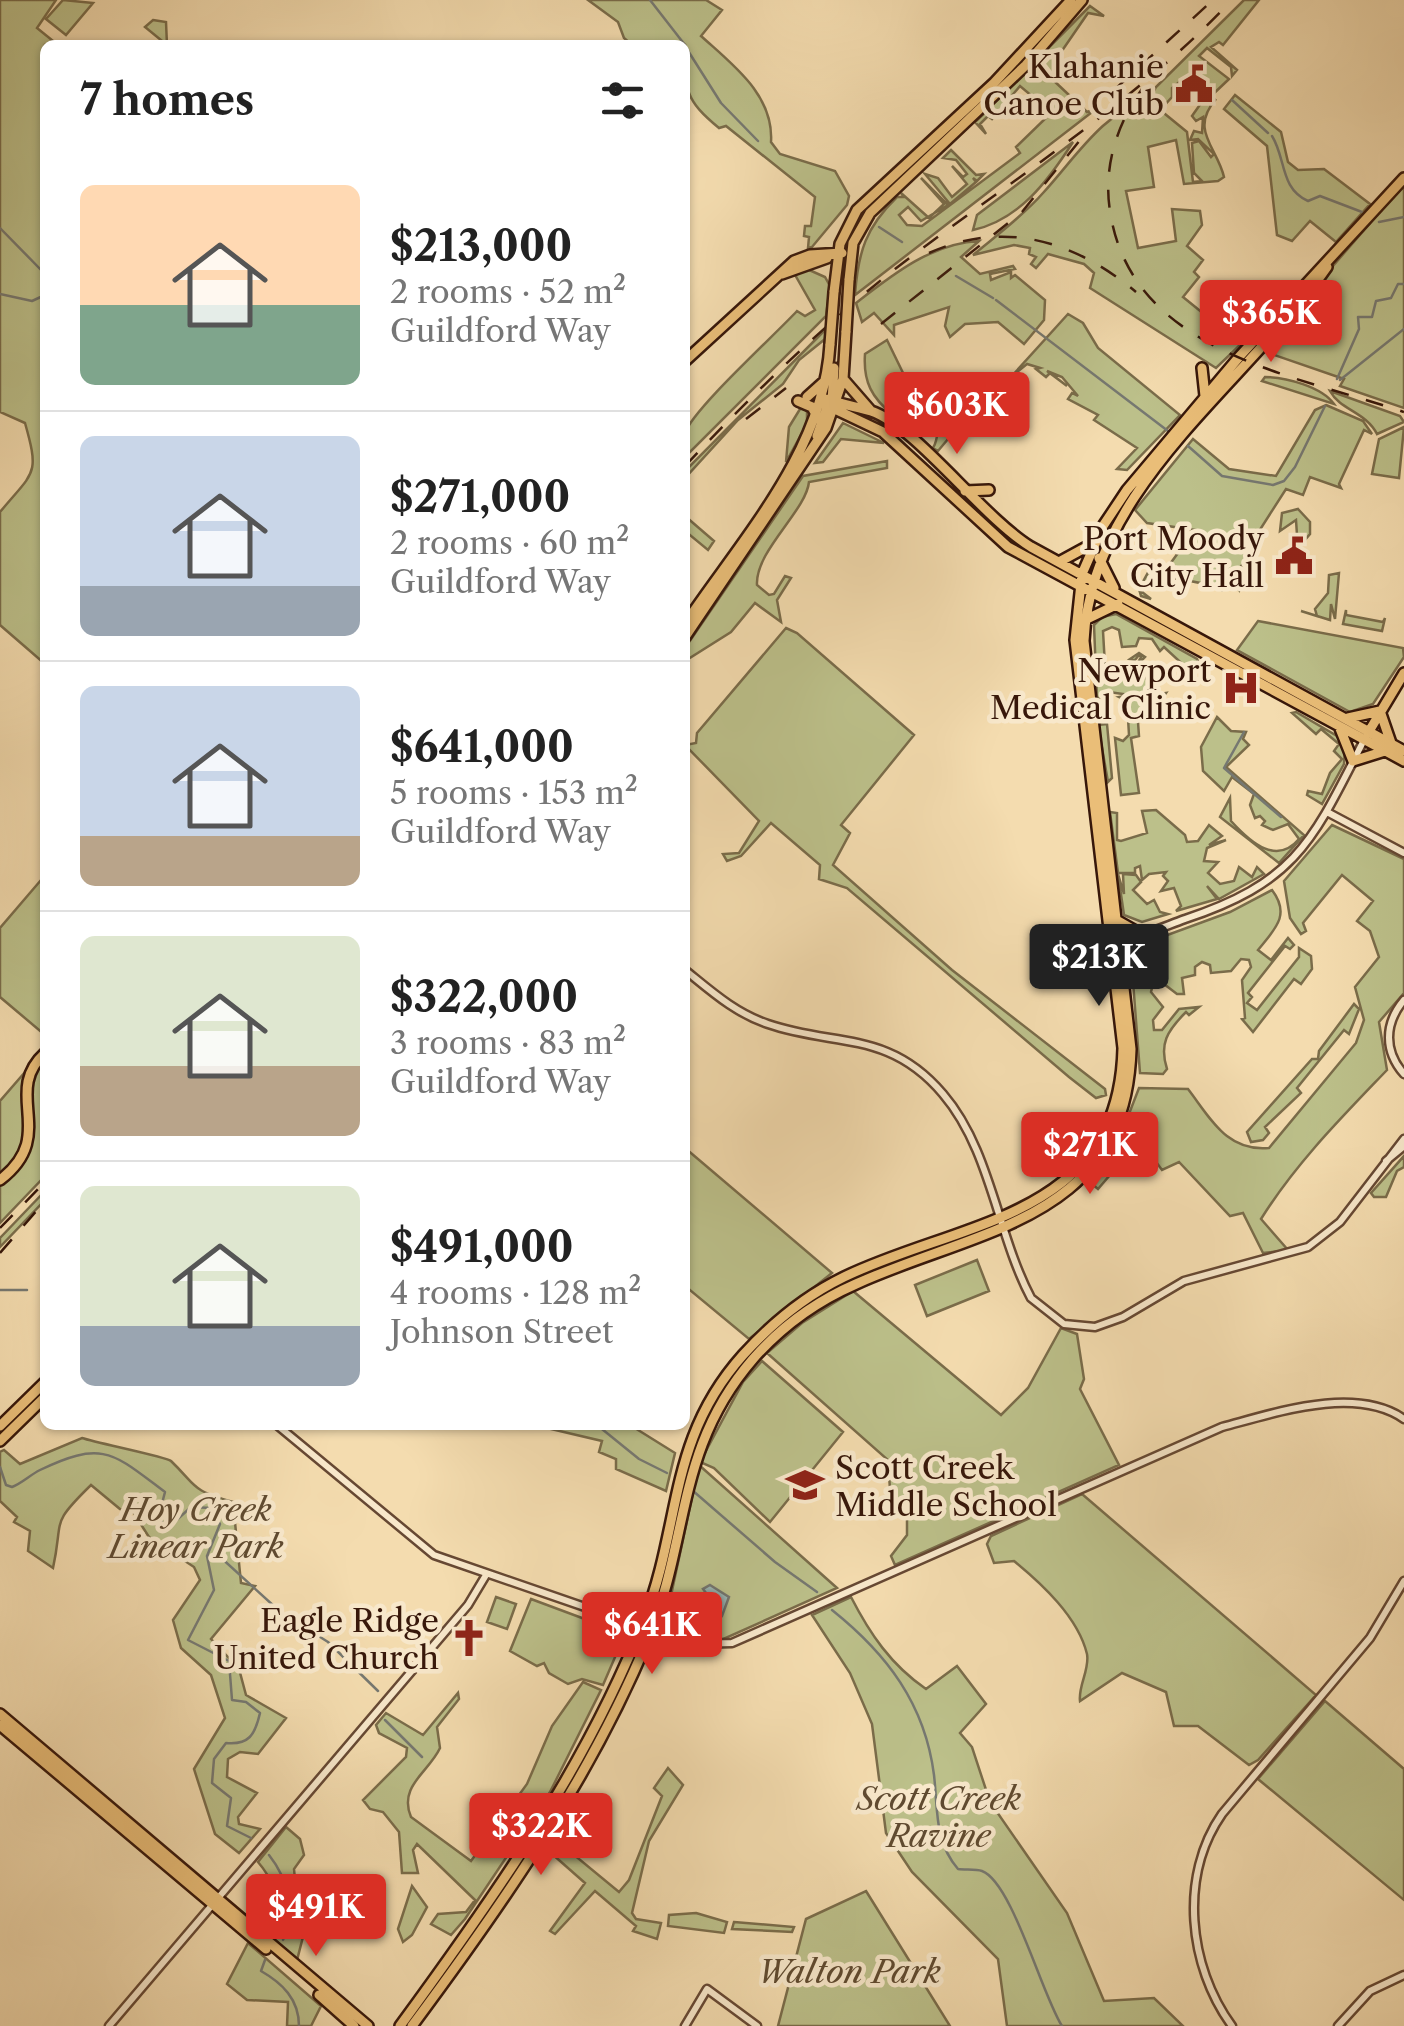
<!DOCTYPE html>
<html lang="en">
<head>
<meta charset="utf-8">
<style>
	:root { --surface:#fff; --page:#f6f6f6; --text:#222; --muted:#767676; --line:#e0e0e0; --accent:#d93025 }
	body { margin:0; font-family:"Libre Caslon Text",serif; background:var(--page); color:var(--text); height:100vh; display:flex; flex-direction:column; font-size:38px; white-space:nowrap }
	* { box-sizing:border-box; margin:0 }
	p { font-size:32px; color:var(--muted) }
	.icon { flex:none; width:55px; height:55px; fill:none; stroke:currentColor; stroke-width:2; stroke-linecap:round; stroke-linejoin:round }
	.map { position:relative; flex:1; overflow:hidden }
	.drawer { position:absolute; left:40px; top:40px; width:650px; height:1390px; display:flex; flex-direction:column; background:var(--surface); border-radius:15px; box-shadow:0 2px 8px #0004 }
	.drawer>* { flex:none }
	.price { position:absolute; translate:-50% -85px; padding:0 22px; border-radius:10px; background:var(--accent); color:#fff; font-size:32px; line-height:65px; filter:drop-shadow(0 2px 5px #0008) }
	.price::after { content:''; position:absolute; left:50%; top:60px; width:30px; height:22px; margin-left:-15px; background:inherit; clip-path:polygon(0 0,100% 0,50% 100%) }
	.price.on { background:#222; color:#fff }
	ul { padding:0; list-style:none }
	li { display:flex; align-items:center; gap:30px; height:250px; padding:0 40px }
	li+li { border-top:2px solid var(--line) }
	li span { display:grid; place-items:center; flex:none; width:280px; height:200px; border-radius:15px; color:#555 }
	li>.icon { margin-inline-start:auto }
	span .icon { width:120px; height:120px; fill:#fffc; stroke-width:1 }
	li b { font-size:42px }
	h2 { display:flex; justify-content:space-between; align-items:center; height:120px; padding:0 40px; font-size:42px }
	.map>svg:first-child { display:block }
	.green { fill:#bcc08a; stroke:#7a6c4a; stroke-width:2.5; fill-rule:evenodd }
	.water { fill:#a0b9b6; stroke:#767871; stroke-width:2.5 }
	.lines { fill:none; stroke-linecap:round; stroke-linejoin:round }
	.stream { stroke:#767871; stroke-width:2.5 }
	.minor-casing { stroke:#664833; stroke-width:11 }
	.major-casing { stroke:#37170a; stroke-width:14 }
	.minor { stroke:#f8e8cb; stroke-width:6 }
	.major { stroke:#eabe78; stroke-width:9 }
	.rail { stroke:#37170a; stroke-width:2.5; stroke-dasharray:18 18; stroke-linecap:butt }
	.major-bridge-casing { stroke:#37170a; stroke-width:14; stroke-linecap:butt }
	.major-bridge { stroke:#eabe78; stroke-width:9 }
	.labels { text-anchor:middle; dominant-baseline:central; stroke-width:9; stroke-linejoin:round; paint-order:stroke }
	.poi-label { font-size:32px; fill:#37170a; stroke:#f8e8cb; text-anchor:end }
	.park-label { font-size:32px; font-style:italic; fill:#5f4a30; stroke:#f8e8cb }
</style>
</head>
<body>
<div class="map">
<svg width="1404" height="2026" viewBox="0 0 1404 2026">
	<rect width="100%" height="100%" fill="#f4dcaf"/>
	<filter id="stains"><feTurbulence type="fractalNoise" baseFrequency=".002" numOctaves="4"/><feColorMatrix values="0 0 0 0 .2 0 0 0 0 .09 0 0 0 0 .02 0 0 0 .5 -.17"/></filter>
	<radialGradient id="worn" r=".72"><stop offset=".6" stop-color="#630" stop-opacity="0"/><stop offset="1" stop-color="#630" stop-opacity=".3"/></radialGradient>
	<path class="green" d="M0 0H56L37 28 58 45H45V664L0 625V512C34 471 40 476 25 423L0 412Z
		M63 0 93 3 66 35 46 19Z
		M588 0H706L722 10 701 36C733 65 774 95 771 142L780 154 835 171 849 196 847 205 812 247 808 248 809 237 804 236 805 226H811L815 197 726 126 719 128C684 99 685 90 685 45H632L624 38 618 22Z
		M1244 0H1259L1223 45 1219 42 1211 47 1237 70 1232 76 1231 67 1207 48 1199 56 1229 79 1209 98 1210 104 1216 99C1189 130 1217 147 1224 177L1218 181 1184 184 1176 140 1148 147 1154 187 1126 191 1138 248 1176 241 1172 209 1200 211 1202 225 1187 246 1203 260 1194 272 1199 277 1183 297 1241 344 1216 368 1090 288 1094 273 1084 264 1048 254 1036 268 1031 264 1036 257 1029 254 1030 248 1014 245 973 255C997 235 1023 216 1043 193 1076 157 1102 113 1151 97L1156 87ZM1184 78 1200 89H1211L1192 116 1196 121 1203 117 1202 133 1194 131 1190 140 1198 139 1214 154 1211 157 1199 141 1192 143 1194 173 1202 181 1193 182 1187 132 1154 105 1161 109 1172 97V88Z
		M1090 6 1104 16 1088 13 1057 58 1052 79 1087 112 1096 109 855 295C858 252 866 227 897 197H904L901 193 929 218 944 204 921 178 948 205 921 221 908 207 899 215 907 225 922 226 1020 153 1016 147 1048 116 1042 110 1045 107 1020 86 992 119 988 116 980 124 986 134 975 122 990 108 994 110 991 106Z
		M153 20 166 22 167 45 145 27Z
		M1235 95 1281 132 1288 162 1298 170 1324 169 1370 204 1336 242 1310 221 1292 241 1277 235 1267 146 1224 109Z
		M1073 142C1048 181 1019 220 973 230L977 215Z
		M951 150 976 175 984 174 977 181 973 178 976 182 950 204 925 174 938 178 952 197 967 184 952 166 963 177 967 174 956 160 943 158Z
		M1404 184V408L1340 386 1344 379 1260 350Z
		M979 241 961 257 980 274 1013 266 1015 269 990 274 991 280 1011 272V278L1015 275 1045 300 1044 320 1024 344 998 322 965 324 950 337 945 326 949 307 894 325V335L874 313 862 322 856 303C892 275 932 243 979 241Z
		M807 269 825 277 830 286 826 316 685 457C685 451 683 440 685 433 693 409 775 335 797 311L805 316 815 310 794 273Z
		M1068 314 1083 323 1098 348 1180 415 1127 470 1117 469 1137 448 1094 420 1098 415 1068 399 1072 393 1078 396 1062 377 1047 371 1067 386 1050 373 1046 377 1036 369 1040 368 1027 364 1011 377Z
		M826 329 825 339 799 360 783 384 738 420 685 478V471Z
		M887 340 924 416V432L919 436 911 430 924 443 890 417 901 422 902 415 896 411 893 415C872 398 863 382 865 354Z
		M1265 377C1286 377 1322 387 1334 404L1262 381Z
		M1330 391 1400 416 1404 422 1377 434C1366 412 1340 410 1330 391Z
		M1326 405 1363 421 1372 434 1364 430 1339 484 1341 488 1310 477 1303 495 1286 489 1254 539 1257 555 1241 566 1239 590 1232 582 1222 590C1200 580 1177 580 1153 574L1142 592 1151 599 1141 596 1139 589 1150 569 1164 572 1195 530 1147 523 1135 510 1193 439 1229 469 1276 476 1315 410Z
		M956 408 968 415 938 451 933 448C943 432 930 413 956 408Z
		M800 409H807V424L786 462 789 427Z
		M843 423 884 443 841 439 823 462 815 463Z
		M1404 427 1399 478 1372 474 1379 439Z
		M887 461V468L809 482C806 511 755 551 757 585L769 595 774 594 785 576 791 578 777 600 781 622 755 603 731 632 685 661V648L803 476Z
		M1298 509 1310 522V534L1304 541 1297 535 1296 520 1280 531 1282 513Z
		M685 516 714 541 708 550 685 531Z
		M1339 573 1335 619 1331 604 1330 620 1301 611 1317 616 1315 609 1328 593 1329 575Z
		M1346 610V615L1383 622 1385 618 1382 631 1343 624Z
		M1116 614 1197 659 1200 666 1190 677V671L1164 647 1160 651 1152 639 1139 638 1136 646 1122 647 1119 630 1112 627 1103 631 1105 666 1123 664 1120 673 1129 679 1141 657 1139 655 1135 660 1130 659 1139 653 1145 657 1135 667 1160 694 1166 693 1154 710V720L1144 716 1138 722 1139 736 1131 738 1139 793 1121 795 1115 738 1123 741 1129 735 1127 701 1119 697 1130 695 1109 692 1097 699 1094 625 1102 617Z
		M1258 621 1403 648 1404 657 1373 704 1350 712 1237 650Z
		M786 628 797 633 914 735 841 825 850 833 833 865 952 970 1105 1089 1106 1095 1096 1098 1069 1077 847 888 819 879 820 865 771 823 741 856 727 861 723 854 739 853 759 821 685 745 696 743 697 733Z
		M1296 712 1337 736 1345 747 1344 764 1322 804 1307 795 1308 791 1322 794 1330 773 1342 759 1334 751 1339 744 1321 729 1316 734 1292 713Z
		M1217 717 1231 731 1246 732 1243 739 1249 745 1226 767 1304 835 1279 863 1220 817 1230 798 1231 821C1252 844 1277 865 1299 839L1288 824 1273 830 1262 825 1265 821 1260 816 1255 818 1250 805 1254 794 1232 777 1224 791 1203 771 1201 747Z
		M1107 724 1112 778 1108 782 1098 725Z
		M1156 810 1185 835 1187 842 1198 841 1209 825 1222 836 1209 845 1226 840 1207 848 1204 861 1218 862 1208 873 1220 884 1234 881 1239 867 1252 877 1257 867 1264 874 1219 899 1207 886 1217 899 1176 911 1181 906 1174 888 1161 891 1168 881 1163 876 1166 872 1149 874 1142 880 1140 866 1135 868V873H1118L1110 812 1117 813V840L1121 841 1147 833 1142 811Z
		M1332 825 1404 859V993L1379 1022 1387 1070C1342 1117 1296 1163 1261 1219L1288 1250 1263 1253 1243 1213 1230 1216 1179 1162 1162 1170 1140 1140 1098 1189 1092 1184 1112 1158 1139 1088 1188 1089C1211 1119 1227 1152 1269 1148L1356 1043 1364 1020 1355 987 1379 957 1370 931 1357 921 1373 901 1342 875 1303 923 1306 931 1301 934 1290 918 1284 881Z
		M1118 874 1124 894 1123 874 1136 875 1141 882 1133 890 1147 904 1154 900 1160 912 1168 914 1142 922 1124 915Z
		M41 880 45 884V1035L0 997V928Z
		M1272 890C1291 915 1275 929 1258 950L1271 960 1288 938 1294 945 1290 949 1285 946 1248 993 1252 997 1247 1003 1257 1010 1299 957V948L1311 956 1312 969 1301 984 1294 979 1253 1032 1242 1019 1245 1018 1242 980 1251 967 1249 960 1241 959 1231 971 1211 973 1210 965 1202 962 1195 967V975L1182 978 1184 994H1177L1160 981 1153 984 1151 992 1163 1007 1153 1020 1154 1030H1162L1179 1009 1199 1007 1189 1015 1186 1012C1167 1031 1159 1044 1167 1069L1163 1074 1140 1073 1131 955 1140 945 1230 912Z
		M1354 1004 1359 1009 1349 1034 1344 1030 1297 1088 1301 1093 1265 1127 1269 1133 1263 1140 1251 1142 1247 1132 1312 1059H1318L1319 1051Z
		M45 1049V1176L0 1223V1101Z
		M685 1148 832 1273 749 1339 685 1286Z
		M1404 1156V1167L1397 1171 1386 1197H1374L1371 1193Z
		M45 1191V1200L0 1247V1238Z
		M971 1233 803 1310 801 1307 867 1270Z
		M977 1260 989 1291 927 1316 915 1285Z
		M853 1291 1001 1415 1028 1388 1061 1328 1077 1334 1084 1379 1080 1389 1119 1465 895 1565 891 1556 907 1535V1518L891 1504 888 1460 767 1353 802 1323Z
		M762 1361 843 1432 770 1522 714 1468 700 1462 743 1382Z
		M551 1425H630L675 1453 666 1491 616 1469V1459L599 1452 602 1441 551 1429Z
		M82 1438C97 1443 167 1457 171 1461 199 1488 189 1489 233 1502L241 1583 255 1586 211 1639 239 1669 246 1695 286 1718 258 1754 240 1752 228 1759 227 1777 257 1793 238 1817 239 1824 260 1829 239 1853 215 1834 194 1769 225 1718 211 1675 181 1648 173 1620 200 1580 194 1567 149 1537 133 1512 120 1509 91 1485C49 1526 64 1518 53 1568L28 1551 30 1531 14 1522 17 1517 0 1501V1452L4 1450 20 1464Z
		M699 1465 837 1588 719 1641 694 1642 664 1628Z
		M1082 1494 1316 1695 1258 1760 1249 1765 1198 1726H1174L1166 1692 1122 1673 1080 1701C1078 1686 1090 1669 1087 1654 1078 1617 1042 1584 1014 1561L994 1563 987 1544 991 1536Z
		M496 1597 516 1604 507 1629 487 1622Z
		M851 1597C870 1634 891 1665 926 1689L957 1666 986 1704 960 1733 972 1747 990 1802 1067 1913 1104 2001 1154 1998 1183 2026H1007L998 1959 912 1872 886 1833 872 1724 850 1673 812 1615Z
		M531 1599 625 1634 603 1685 582 1679 568 1684 549 1673 544 1663 537 1666 510 1651Z
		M583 1682 601 1690 550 1792 465 1919 451 1935 431 1924 438 1914 466 1912 475 1900 417 1844 413 1850 418 1873H402L399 1832 383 1812 370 1809 363 1800 406 1757 407 1748 379 1733 376 1725 386 1713 423 1735 458 1693 459 1699 437 1727 440 1748C429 1772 398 1786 411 1817L471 1861 527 1784 552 1726Z
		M1325 1701 1404 1769V1900L1258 1779Z
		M668 1768 683 1785 649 1841 632 1913 636 1919 661 1923 657 1939 633 1931 636 1926 595 1891 555 1934 550 1931 585 1883 543 1846 550 1835 619 1892 629 1880 662 1796 654 1788Z
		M286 1827 300 1839 304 1855 294 1869 297 1899 307 1921 296 1964 271 1940 283 1928C277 1901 277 1884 258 1862Z
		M412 1886 427 1907 412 1935 403 1942 398 1929Z
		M866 1891 950 2026H778L806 1919Z
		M696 1913 727 1922 724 1933 668 1926 669 1915Z
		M734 1922 794 1927 792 1932 732 1929Z
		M248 1943 321 2006 311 2026H287L288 2002 247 2000 227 1984Z"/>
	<path class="water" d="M710 1585 729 1597 722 1616 704 1610 709 1597 703 1589Z"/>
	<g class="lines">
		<path class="stream" d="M650 0 685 45
			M685 46 721 103 758 141
			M1232 100 1268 133
			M1272 136C1286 158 1280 189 1308 201L1320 196 1362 212
			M1379 222 1404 217
			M879 227 902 242
			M0 228 45 274
			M956 276 993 298
			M0 294 32 301 45 295
			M996 300 1168 431
			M1337 379 1359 329 1358 317H1372L1376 301 1391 298 1398 284H1404
			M1340 380 1404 329
			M1188 446 1222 476 1273 485 1284 481 1295 467 1325 406
			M1244 732 1224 768 1281 817
			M0 1290H27
			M597 1425 639 1459 667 1473
			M0 1467 6 1485 12 1487C22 1483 30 1475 40 1470 104 1439 114 1454 165 1492L159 1515 164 1526 169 1527 191 1507 211 1508 220 1524 207 1556 214 1590 188 1640 229 1661 232 1700 246 1702 260 1713C255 1735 249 1745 226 1743L214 1759 212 1783 231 1798 227 1826 251 1838
			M692 1490 775 1562 817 1592
			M209 1556 218 1555 275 1607
			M832 1610C887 1654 925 1704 934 1775 938 1810 934 1841 958 1869 965 1870 976 1869 982 1871 1012 1882 1042 1995 1062 2026
			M287 1616 328 1642 378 1691
			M385 1720 422 1757
			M269 1855C288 1879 297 1912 283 1940
			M265 1960 261 1971C282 1983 299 1999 299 2026"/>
		<g class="minor-casing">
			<path id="minor" d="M1327 812 1404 853
				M1118 941C1141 937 1163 927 1185 919 1297 882 1313 840 1364 740
				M685 970C711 991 735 1013 768 1024 835 1047 889 1030 943 1094 991 1150 997 1234 1031 1298L1064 1324 1095 1327 1123 1317 1184 1281 1308 1247 1340 1222 1404 1139
				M1404 1000C1384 1024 1384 1051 1404 1074
				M1386 1161 1404 1146
				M277 1425 434 1555 692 1644 732 1643 1222 1427C1275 1413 1355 1385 1404 1419
				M109 2026 468 1605 486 1575
				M685 2026 707 1989 757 2026
				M1232 2026C1188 1966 1179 1876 1222 1814L1370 1638 1404 1581
				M1338 2026 1370 1991 1404 1975"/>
		</g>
		<g class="major-casing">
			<path id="major" d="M782 274 827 258
				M849 280 853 243 870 213 1026 65 1082 0
				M834 292 840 244 857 210 994 83 1071 0
				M685 361 794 261 810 255 842 253
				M1202 368 1205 396
				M844 380 871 411
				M807 397 827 379
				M826 399C840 404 857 407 871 411 916 426 982 517 1031 547L1404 751
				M798 401 812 407 817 416
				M832 402 834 368
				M822 403 883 432 1008 547 1404 761
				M817 436 828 405
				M965 491 989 490
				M1099 558 1114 588
				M1059 562 1092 544
				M1085 620 1118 604
				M685 624C743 538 824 451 830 344
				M685 637 826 428 843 379 846 331
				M1380 711 1391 743
				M1348 718 1380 711
				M1339 726 1353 761 1385 751
				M1368 733 1404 673
				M1118 921 1141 934 1122 962
				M0 1180C59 1135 1 1093 45 1053
				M0 1426 45 1382
				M0 1441 45 1397
				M0 1714 368 2026
				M0 1725 266 1949
				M319 1995 354 2026
				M400 2026C493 1899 586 1768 644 1620 682 1524 667 1440 743 1355 772 1323 805 1296 844 1277 962 1220 1119 1219 1123 1048L1075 640 1082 574 1103 526 1127 490 1239 357 1404 178
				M412 2026C502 1905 590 1779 648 1639 690 1538 675 1449 753 1359 781 1327 817 1301 856 1284 979 1228 1126 1221 1131 1049L1084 641C1091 485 1244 387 1327 267"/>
		</g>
		<use href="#minor" class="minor"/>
		<use href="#major" class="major"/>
		<path class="rail" d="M1142 89C1117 124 1103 167 1110 211 1131 352 1292 374 1404 412
			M1113 91 1213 0
			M929 253C1005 219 1075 241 1136 292
			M881 324 1022 212 1085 134
			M746 419 786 388
			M685 466C751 396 819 329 895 269 1008 182 1134 104 1232 0
			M0 1228 45 1182
			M0 1253 45 1201"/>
		<g class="major-bridge-casing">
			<path id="major-bridge" d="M846 331 849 280
				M830 344 834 292"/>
		</g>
		<use href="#major-bridge" class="major-bridge"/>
	</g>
	<defs>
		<g id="civic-bare" transform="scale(3)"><path d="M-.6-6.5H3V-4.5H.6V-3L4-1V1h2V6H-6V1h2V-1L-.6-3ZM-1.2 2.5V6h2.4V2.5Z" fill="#8f2418" stroke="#f8e8cb" stroke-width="2.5" paint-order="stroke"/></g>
		<g id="hospital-bare" transform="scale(3)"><path d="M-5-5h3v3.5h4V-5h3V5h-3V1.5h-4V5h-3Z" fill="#8f2418" stroke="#f8e8cb" stroke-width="2.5" paint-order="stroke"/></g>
		<g id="school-bare" transform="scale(3)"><path d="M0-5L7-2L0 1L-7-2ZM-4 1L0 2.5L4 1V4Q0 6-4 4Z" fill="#8f2418" stroke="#f8e8cb" stroke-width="2.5" paint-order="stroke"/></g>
		<g id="church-bare" transform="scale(3)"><path d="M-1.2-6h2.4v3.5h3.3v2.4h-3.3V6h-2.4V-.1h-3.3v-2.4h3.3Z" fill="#8f2418" stroke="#f8e8cb" stroke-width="2.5" paint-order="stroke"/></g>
	</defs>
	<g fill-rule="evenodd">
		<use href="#civic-bare" x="1194" y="84"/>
		<use href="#civic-bare" x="1294" y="556"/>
		<use href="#hospital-bare" x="1241" y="688"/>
		<use href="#school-bare" x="805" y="1485"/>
		<use href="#church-bare" x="469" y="1638"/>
	</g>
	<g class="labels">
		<g class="poi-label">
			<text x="1164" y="66">Klahanie<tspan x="1164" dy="37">Canoe Club</tspan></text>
			<text x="1264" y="538">Port Moody<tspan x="1264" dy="37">City Hall</tspan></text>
			<text x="1211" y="670">Newport<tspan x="1211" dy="37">Medical Clinic</tspan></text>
			<text x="835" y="1467" text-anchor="start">Scott Creek<tspan x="835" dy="37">Middle School</tspan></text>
			<text x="439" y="1620">Eagle Ridge<tspan x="439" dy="37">United Church</tspan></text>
		</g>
		<g class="park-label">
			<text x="196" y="1509">Hoy Creek<tspan x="196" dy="37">Linear Park</tspan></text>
			<text x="939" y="1798">Scott Creek<tspan x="939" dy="37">Ravine</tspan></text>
			<text x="849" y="1971">Walton Park</text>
		</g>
	</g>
	<rect width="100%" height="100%" filter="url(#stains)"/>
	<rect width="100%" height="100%" fill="url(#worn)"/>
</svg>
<b class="price" style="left:1271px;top:365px">$365K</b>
<b class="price" style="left:957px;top:457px">$603K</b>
<b class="price on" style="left:1099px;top:1009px">$213K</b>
<b class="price" style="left:1090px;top:1197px">$271K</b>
<b class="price" style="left:652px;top:1677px">$641K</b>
<b class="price" style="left:541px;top:1878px">$322K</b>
<b class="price" style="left:316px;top:1959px">$491K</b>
<section class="drawer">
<h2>7 homes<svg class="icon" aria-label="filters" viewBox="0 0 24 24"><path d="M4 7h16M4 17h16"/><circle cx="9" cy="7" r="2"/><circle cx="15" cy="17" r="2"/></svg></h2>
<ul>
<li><span style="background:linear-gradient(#ffd9b3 60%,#7fa58c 0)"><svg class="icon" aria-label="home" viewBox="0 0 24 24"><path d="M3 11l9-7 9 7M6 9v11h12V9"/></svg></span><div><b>$213,000</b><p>2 rooms · 52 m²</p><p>Guildford Way</p></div></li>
<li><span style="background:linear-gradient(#c9d6e8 75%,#9aa5b1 0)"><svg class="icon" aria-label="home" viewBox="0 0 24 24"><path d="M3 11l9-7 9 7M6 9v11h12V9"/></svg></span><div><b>$271,000</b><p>2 rooms · 60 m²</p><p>Guildford Way</p></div></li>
<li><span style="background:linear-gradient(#c9d6e8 75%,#b9a48a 0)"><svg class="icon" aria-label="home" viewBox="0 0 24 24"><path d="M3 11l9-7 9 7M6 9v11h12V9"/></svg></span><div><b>$641,000</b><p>5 rooms · 153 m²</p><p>Guildford Way</p></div></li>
<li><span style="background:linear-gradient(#dfe7d0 65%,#b9a48a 0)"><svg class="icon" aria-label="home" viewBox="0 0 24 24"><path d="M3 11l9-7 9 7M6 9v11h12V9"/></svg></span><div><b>$322,000</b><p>3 rooms · 83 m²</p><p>Guildford Way</p></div></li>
<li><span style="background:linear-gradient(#dfe7d0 70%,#9aa5b1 0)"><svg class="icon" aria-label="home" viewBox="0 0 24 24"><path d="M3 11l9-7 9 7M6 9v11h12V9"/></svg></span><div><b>$491,000</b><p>4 rooms · 128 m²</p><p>Johnson Street</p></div></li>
</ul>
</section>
</div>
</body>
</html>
